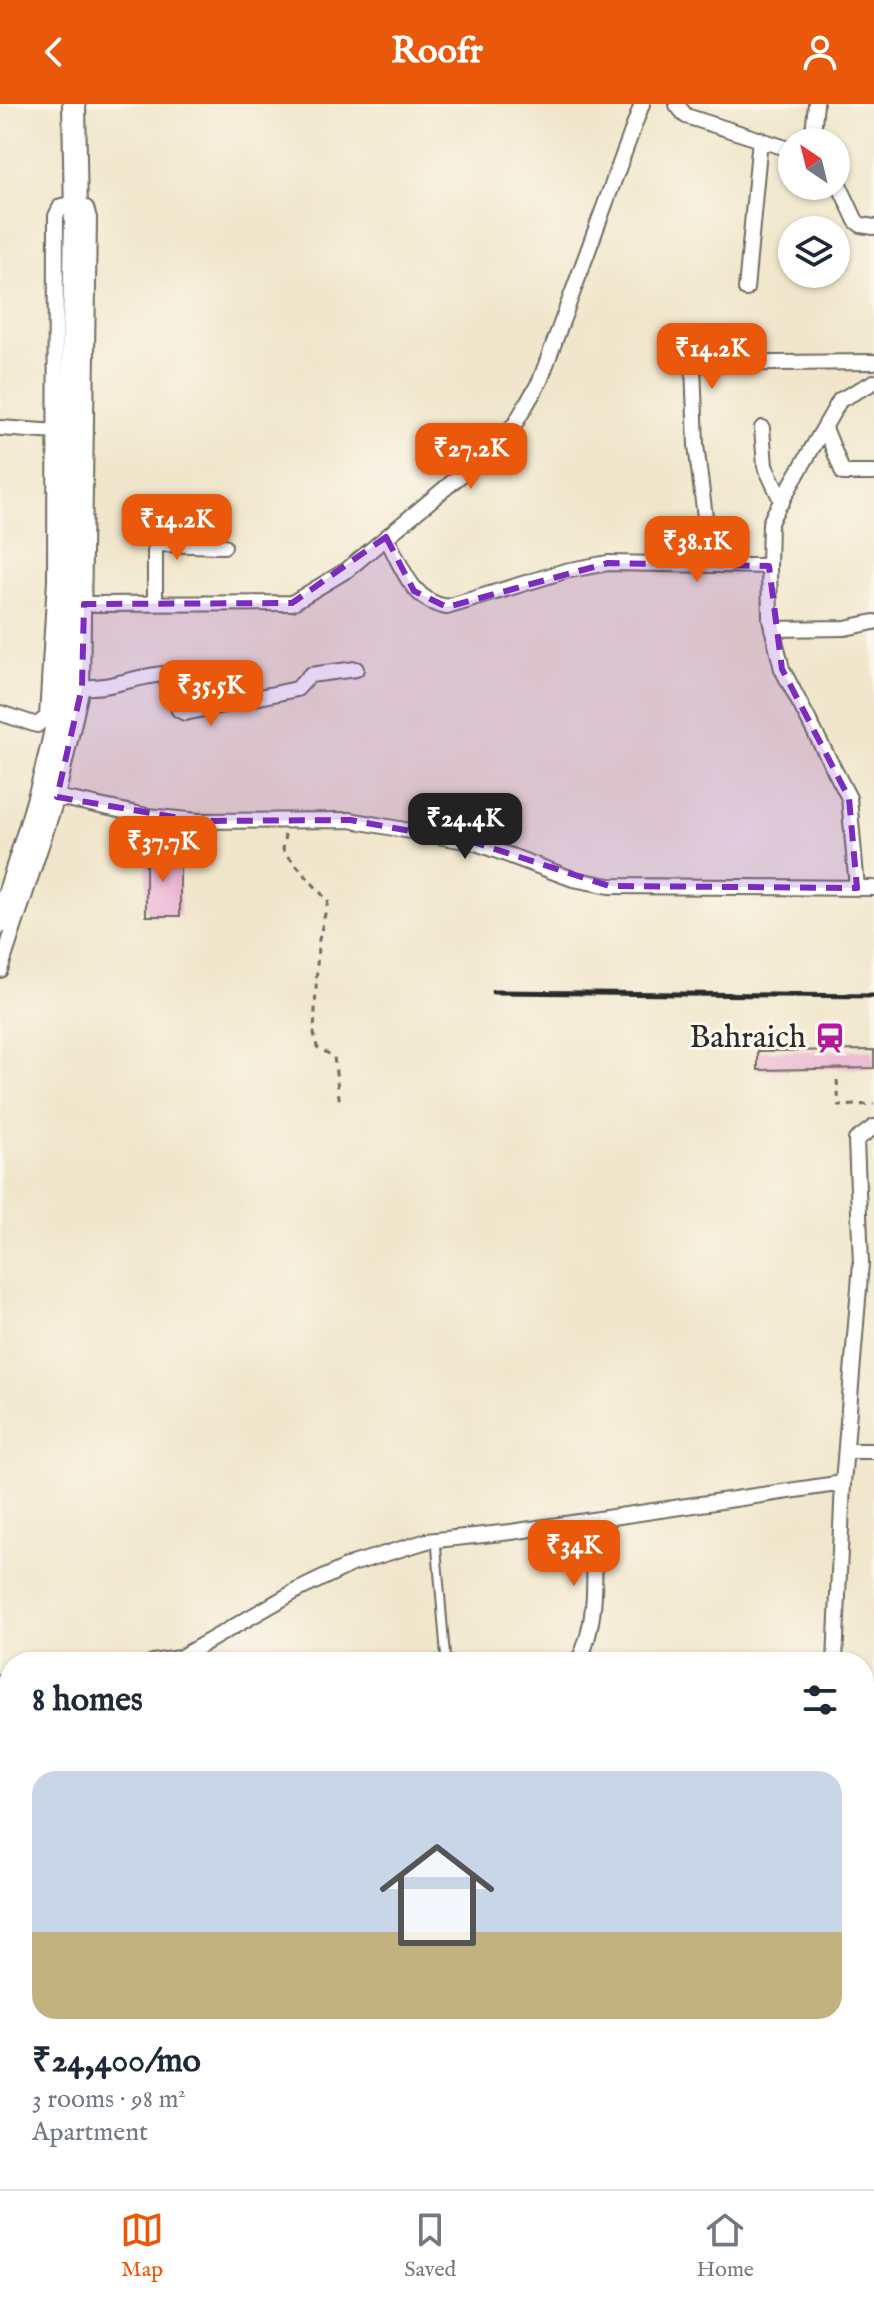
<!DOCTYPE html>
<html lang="en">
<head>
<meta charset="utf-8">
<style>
	:root { --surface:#fff; --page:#f2f2f3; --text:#1f2937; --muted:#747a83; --line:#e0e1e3; --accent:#ea580c }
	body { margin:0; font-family:"IM FELL English",serif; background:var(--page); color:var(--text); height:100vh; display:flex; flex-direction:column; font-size:30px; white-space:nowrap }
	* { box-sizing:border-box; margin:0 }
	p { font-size:26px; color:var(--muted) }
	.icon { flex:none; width:44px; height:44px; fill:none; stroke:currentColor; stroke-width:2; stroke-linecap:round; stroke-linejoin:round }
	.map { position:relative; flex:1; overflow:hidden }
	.sheet { position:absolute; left:0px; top:1548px; width:874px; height:538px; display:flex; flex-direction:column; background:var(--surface); border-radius:32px 32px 0 0; box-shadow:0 2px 6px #0004 }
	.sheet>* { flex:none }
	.needle { width:52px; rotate:325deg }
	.tools { position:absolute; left:778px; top:24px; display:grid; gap:16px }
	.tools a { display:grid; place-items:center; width:72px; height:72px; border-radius:50%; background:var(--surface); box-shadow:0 2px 6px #0004; font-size:40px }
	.price { position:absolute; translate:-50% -68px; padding:0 18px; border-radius:16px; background:var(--accent); color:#fff; font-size:26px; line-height:52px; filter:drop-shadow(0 2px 4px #0008) }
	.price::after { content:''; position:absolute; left:50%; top:48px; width:24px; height:18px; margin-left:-12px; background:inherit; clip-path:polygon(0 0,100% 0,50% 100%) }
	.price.on { background:#222; color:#fff }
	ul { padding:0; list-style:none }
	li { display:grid; align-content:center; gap:16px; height:424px; padding:0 32px }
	li span { display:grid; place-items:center; height:248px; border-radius:24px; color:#555 }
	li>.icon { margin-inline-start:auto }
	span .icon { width:144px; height:144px; fill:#fffc; stroke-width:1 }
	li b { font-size:34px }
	h2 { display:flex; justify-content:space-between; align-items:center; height:96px; padding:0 32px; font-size:34px }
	header { display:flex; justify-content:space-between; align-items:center; height:104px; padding:0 32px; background:var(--accent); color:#fff; font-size:36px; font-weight:700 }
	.menu { display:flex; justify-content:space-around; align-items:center; height:112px; border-top:2px solid var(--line); background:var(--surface); font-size:22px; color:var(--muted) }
	.menu a { display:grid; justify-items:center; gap:4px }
	.menu .on { color:var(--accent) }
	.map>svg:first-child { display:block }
	.building { fill:#e9afd0 }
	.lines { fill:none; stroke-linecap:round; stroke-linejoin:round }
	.lane-casing { stroke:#706c63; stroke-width:11 }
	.street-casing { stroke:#706c63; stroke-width:18 }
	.primary-casing { stroke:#706c63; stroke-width:26 }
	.path { stroke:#706c63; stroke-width:3; stroke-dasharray:6 6; stroke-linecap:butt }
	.lane { stroke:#fff; stroke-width:7 }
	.street { stroke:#fff; stroke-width:14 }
	.primary { stroke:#fff; stroke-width:22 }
	.rail { stroke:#2b2b2b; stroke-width:5 }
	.marked { fill:#7b2cbf; fill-opacity:0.2; stroke:#7b2cbf; stroke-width:6; stroke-dasharray:16 10; stroke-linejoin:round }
	.labels { text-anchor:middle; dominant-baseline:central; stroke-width:6; stroke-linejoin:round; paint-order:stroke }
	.poi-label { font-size:32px; fill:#2b2b2b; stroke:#fbf7ec; text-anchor:end }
</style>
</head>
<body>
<header><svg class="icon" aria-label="back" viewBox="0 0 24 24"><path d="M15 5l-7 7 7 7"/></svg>Roofr<svg class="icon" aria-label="person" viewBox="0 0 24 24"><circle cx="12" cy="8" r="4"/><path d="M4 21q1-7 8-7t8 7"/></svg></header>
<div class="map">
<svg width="874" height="2085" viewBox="0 0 874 2085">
	<rect width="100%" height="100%" fill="#fbf7ec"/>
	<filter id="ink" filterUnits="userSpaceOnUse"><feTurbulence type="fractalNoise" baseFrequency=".0125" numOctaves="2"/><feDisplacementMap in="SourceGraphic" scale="16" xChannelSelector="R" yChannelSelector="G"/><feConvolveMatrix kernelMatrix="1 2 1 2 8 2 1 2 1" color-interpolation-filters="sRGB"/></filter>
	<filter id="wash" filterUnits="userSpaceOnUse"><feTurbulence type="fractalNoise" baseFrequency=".006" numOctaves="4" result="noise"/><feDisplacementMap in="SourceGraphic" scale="32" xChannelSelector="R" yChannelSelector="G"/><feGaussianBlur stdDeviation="1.8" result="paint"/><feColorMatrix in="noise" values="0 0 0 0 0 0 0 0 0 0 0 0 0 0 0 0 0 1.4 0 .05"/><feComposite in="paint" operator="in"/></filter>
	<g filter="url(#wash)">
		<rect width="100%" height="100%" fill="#f1e6cb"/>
		<g id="blocks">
			<path class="building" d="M146 747H180V812H146Z
				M874 946V964L758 966V947Z"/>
		</g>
	</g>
	<g filter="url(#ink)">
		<use href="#blocks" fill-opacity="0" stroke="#706c63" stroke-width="2"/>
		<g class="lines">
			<g class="lane-casing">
				<path id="lane" d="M436 1437 446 1558"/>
			</g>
			<g class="street-casing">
				<path id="street" d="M677 1 686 12 792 46
					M812 38 816 0
					M836 74 856 117 861 121 874 123
					M746 185 760 35
					M0 324 57 328
					M762 324 765 362 782 398
					M825 324 843 369H874
					M386 433C402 462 411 497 447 503L565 467 608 459 769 462 770 515 782 565 849 694 857 784
					M711 461 696 341 693 260 874 258
					M769 462 770 419 774 410 840 296 874 278
					M84 500 292 499 347 466 479 356 515 320 540 277 642 0
					M155 500V446L158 440 224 442
					M772 525 845 524 874 518
					M82 583C112 585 135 572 164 570L179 606 185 609 297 585 310 571 356 565
					M0 609 37 621 47 613 55 476 56 112 61 102 76 99 86 104 89 114 82 583 57 693 0 866
					M57 693 147 712 198 717 350 716 476 739 573 775 609 782 874 784
					M848 1347H874
					M843 1379 861 1159 856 1036 874 1023
					M153 1558 179 1554 296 1487 352 1460 427 1437 511 1428 843 1379 835 1558
					M578 1558C600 1516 594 1462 593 1416
					M0 1579 10 1578
					M0 1761 10 1763
					M430 2076V2085
					M532 2076V2085
					M98 2085 100 2076
					M641 2085V2076
					M760 2085 762 2076"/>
			</g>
			<g class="primary-casing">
				<path id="primary" d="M0 818C29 730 57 646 68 555L76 111 74 0"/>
			</g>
			<path class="path" d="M285 730 283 746 328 797 318 840 314 929 317 943 334 953 340 1001
				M837 976 839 1002 874 1000"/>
			<use href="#lane" class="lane"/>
			<use href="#street" class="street"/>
			<use href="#primary" class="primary"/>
			<path class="rail" d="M493 888 874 892"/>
		</g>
	</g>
	<path class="marked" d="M386 433 414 487 447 503 608 459 769 462 782 565 849 694 857 784 609 782 476 739 350 716 198 717 57 693 82 583 84 500 292 499Z"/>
	<defs>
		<g id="station-bare" transform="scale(2.4)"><path d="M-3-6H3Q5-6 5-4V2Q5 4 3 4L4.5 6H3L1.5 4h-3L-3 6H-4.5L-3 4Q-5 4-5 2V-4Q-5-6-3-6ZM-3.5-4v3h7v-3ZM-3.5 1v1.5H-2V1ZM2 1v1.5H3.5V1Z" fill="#b5179e" stroke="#fbf7ec" stroke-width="2.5" paint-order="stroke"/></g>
	</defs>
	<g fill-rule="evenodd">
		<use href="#station-bare" x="830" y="934"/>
	</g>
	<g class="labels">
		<g class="poi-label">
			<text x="806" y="934">Bahraich</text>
		</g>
	</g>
</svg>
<div class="tools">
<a><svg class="needle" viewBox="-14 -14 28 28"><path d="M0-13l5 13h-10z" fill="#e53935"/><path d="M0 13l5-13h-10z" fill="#747a83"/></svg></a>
<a><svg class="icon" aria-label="layers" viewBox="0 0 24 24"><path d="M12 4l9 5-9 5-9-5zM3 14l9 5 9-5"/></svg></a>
</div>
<b class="price" style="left:712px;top:287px">₹14.2K</b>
<b class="price" style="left:471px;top:387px">₹27.2K</b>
<b class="price" style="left:177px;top:458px">₹14.2K</b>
<b class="price" style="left:697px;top:480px">₹38.1K</b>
<b class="price" style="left:211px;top:624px">₹35.5K</b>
<b class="price on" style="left:465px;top:757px">₹24.4K</b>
<b class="price" style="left:163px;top:780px">₹37.7K</b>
<b class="price" style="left:574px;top:1484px">₹34K</b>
<section class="sheet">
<h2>8 homes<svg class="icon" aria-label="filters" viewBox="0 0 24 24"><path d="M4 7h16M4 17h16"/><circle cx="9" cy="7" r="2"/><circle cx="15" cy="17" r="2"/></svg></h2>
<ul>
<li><span style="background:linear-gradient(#c9d6e8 65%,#c2b280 0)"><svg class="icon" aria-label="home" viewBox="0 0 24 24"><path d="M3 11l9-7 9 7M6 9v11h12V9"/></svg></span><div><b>₹24,400/mo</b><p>3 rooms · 98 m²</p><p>Apartment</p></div></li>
</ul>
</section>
</div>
<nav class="menu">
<a class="on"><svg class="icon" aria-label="map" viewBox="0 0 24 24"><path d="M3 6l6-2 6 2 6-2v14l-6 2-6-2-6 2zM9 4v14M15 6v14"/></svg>Map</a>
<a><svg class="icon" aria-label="saved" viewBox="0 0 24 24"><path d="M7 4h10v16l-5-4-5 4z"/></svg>Saved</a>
<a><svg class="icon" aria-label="home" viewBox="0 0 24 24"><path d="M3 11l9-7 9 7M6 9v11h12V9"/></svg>Home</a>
</nav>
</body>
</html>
